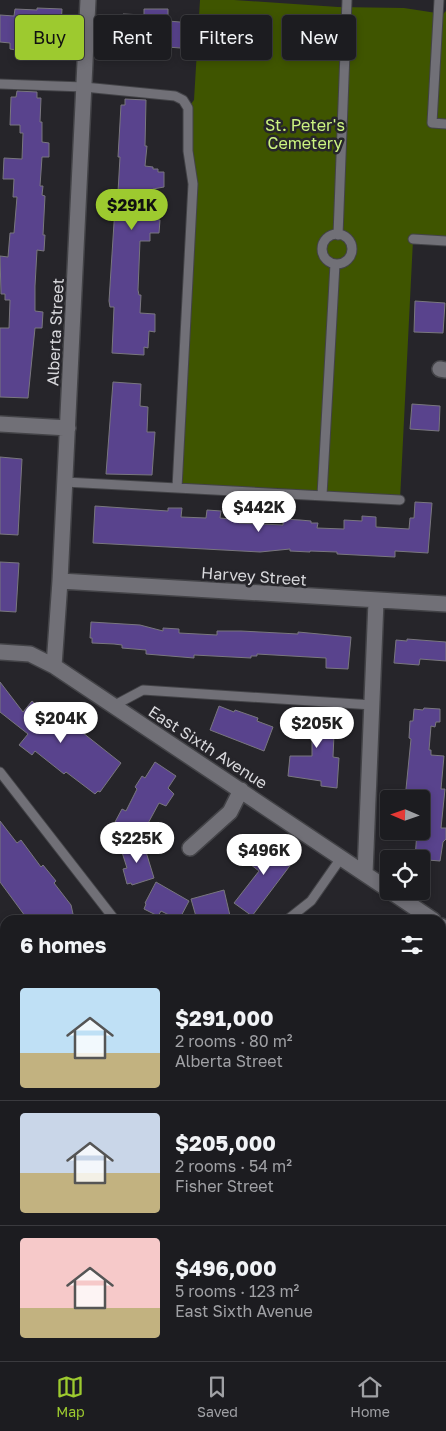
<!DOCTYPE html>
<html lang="en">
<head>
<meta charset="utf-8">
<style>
	:root { --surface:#1c1c20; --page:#29292d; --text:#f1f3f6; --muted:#a0a1a5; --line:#3a3a3e; --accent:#9dca2f }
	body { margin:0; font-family:"Golos Text",sans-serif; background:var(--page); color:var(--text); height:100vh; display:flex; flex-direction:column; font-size:19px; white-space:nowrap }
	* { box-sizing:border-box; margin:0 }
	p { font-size:16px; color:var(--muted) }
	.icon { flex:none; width:28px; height:28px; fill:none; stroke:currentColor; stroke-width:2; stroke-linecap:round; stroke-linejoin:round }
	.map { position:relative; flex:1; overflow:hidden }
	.panel { position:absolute; left:0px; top:915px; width:446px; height:446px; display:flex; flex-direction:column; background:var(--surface); border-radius:15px 15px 0 0; box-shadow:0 2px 8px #0003,0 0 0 1px var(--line) }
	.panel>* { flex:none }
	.hud { position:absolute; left:15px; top:15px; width:416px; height:45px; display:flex; gap:10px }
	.needle { width:32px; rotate:272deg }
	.buttons { position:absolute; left:380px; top:790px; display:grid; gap:10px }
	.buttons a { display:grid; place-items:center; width:50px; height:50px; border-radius:5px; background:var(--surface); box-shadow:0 2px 8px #0003,0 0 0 1px var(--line); font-size:25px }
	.price { position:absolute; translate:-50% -42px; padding:0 11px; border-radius:18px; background:#fff; color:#222; font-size:16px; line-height:32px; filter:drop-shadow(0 1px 2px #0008) }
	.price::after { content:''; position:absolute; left:50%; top:30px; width:15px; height:11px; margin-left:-8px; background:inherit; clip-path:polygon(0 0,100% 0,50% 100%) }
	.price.current { background:var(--accent); color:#111 }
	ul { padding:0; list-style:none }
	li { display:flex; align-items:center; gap:15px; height:125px; padding:0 20px }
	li+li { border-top:1px solid var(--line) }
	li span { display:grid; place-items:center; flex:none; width:140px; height:100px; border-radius:5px; color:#555 }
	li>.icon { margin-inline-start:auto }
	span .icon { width:60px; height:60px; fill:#fffc; stroke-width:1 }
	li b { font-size:21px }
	h2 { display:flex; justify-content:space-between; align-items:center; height:60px; padding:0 20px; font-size:21px }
	.chip { padding:0 18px; border-radius:5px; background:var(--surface); box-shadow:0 2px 8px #0003,0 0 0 1px var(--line); font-size:18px; line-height:45px }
	.chip.current { background:var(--accent); color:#111 }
	.tab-bar { display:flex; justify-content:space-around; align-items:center; height:70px; border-top:1px solid var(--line); background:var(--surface); font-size:14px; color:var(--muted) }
	.tab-bar a { display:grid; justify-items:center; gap:2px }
	.tab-bar .current { color:var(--accent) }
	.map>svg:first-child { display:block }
	.green { fill:#3f5500 }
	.building { fill:#59438d; stroke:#79777e }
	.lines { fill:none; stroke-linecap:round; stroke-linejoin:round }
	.lane-casing { stroke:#434347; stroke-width:11 }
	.street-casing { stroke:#434347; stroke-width:18 }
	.lane { stroke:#717077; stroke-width:9 }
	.street { stroke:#717077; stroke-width:15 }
	.labels { text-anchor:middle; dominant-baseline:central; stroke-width:5; stroke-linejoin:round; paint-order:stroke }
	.park-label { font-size:16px; fill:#ccf481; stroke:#26252a }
	.street-label { font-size:16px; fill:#d8d8dc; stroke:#26252a }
</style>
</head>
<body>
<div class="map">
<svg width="446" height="1361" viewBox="0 0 446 1361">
	<rect width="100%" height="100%" fill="#26252a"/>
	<path class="green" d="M200 0H234L338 7 404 8 443 14 446 11V241L413 240 400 500 177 488 193 184 188 108 194 100Z"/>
	<path class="building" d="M37 8 62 9 59 58H42V54L16 52V50L10 49V43L0 42V15L14 16 15 9 37 10Z
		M144 9H168V21L192 23 191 33 195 34 194 49 167 47 166 52 112 50 114 16 123 17V14L144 15Z
		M17 91 37 92V98H41L40 122H42V142L49 143V157H42L40 186H43L42 195 45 196 43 235H45L44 251 37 250 35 286V311L43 312 42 328H35L28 398 0 397V328H9L10 300H5V294H1L0 256 8 257 10 233H14L17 197H13L14 179H3L4 158 22 159 23 133H20V125H10L11 97H16Z
		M125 99 146 100 145 146H147L145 166 153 167V169H158V172H164V187L153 189 152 219 160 220 159 233H150V241H140L138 290 139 295H141L140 313 155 314V332L149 331 148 348 144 347V355L112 353 114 307H110L109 301 114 223 116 192H118L120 157H118L121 105H125Z
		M415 301 445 303 443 333 414 332Z
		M113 382 141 384 140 406 148 407 147 432H155L152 475 106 474Z
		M412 404 440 406 439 431 410 429Z
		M0 457 22 459 18 535 0 534Z
		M415 502 432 503 428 553 395 551V557L337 554V552L310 551V552L290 551V549L260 552 93 543 95 506 168 511V508H182L181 517 206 518 207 510 221 511 220 518 240 520 239 523 283 525V519L300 520 311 521V523H318L317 528 344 529V520L362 521V516L376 517V527L409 529 410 518H414Z
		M0 562 19 563 16 612 0 611Z
		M91 622 140 625 163 631V628L179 629V633L217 635V631H241L298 634V632L351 637 348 669 326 668V658L257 654V656H251V658L194 655V658L146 654V650L122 648V645L114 644 92 643V638H90Z
		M407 639 446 642V661L420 659 419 665 394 663 396 640 407 641Z
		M0 682 23 712 32 701 39 707 47 709 60 730 68 721 121 763 100 792 98 791 95 794 66 772 64 774 35 751 32 755 19 745 28 734 0 712Z
		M219 706 234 712 235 710 258 718 257 721 273 727 264 751 210 730Z
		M424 708 440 709V722H436L435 727 431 726 429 750H431V755L444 756 441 789H445L441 828H446V839L443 842 440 861 415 859 417 831H421V799H405L411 739 409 738 410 721H413L414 709 423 710Z
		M295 710 335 712 333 757 339 758 337 788 321 786V781L288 776 290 756H312V732L294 731Z
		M155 762 176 776 168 788 174 794 166 806 159 803 139 840 116 828 118 824 115 822 122 809 126 811 137 789 135 787 142 776 145 778Z
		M0 821 17 843 21 840 41 867 43 865 56 881 54 883 71 905 73 914 65 920H28L0 882Z
		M143 842 154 878 132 885 131 883 127 884 123 869 127 868 121 849Z
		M274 843 295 859 252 916 234 903 259 871 246 861 258 845 267 852Z
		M156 882 189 901 179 920 161 911 158 916 144 909 146 904 145 903Z
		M224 890 231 920H197L191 899Z"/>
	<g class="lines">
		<g class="lane-casing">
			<path id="lane" d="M439 0 432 123 446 124
				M0 84 84 87 175 96 183 100 188 108V151L193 184 177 488
				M322 249a15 15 0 1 1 30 0a15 15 0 1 1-30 0Z
				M338 235 347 0
				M413 239 446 241
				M65 482 400 500
				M322 495 335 264
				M113 706 143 690 372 705
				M0 772 115 920
				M287 920 311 901 341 858
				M441 1092 446 1088
				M0 1169 5 1176
				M122 1361 128 1356
				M438 1361 446 1355"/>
		</g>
		<g class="street-casing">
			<path id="street" d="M440 369 446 370
				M0 424 68 428
				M60 581 446 604
				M0 652 30 654 54 666 389 890
				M54 666 60 581 88 0
				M190 848 230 812 241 790
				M365 874 376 601
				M390 891 433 920
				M441 926 446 929
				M0 955 5 962
				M0 1056 5 1052
				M441 1233 446 1230
				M304 1356 307 1361
				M272 1361 278 1356"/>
		</g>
		<use href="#lane" class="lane"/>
		<use href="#street" class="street"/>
	</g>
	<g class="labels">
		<g class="park-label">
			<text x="305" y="125">St. Peter's<tspan x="305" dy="18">Cemetery</tspan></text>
		</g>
		<g class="street-label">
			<text transform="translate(55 332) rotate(-87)">Alberta Street</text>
			<text transform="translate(254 576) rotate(4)">Harvey Street</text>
			<text transform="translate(208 747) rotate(33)">East Sixth Avenue</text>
		</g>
	</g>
</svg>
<div class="buttons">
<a><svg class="needle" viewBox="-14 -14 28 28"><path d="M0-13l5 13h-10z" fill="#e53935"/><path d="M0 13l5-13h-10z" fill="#a0a1a5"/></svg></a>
<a><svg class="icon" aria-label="locate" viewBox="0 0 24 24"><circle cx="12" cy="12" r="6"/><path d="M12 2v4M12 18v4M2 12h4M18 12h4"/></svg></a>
</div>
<b class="price current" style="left:132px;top:231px">$291K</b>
<b class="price" style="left:259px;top:533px">$442K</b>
<b class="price" style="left:61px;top:744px">$204K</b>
<b class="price" style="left:317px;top:749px">$205K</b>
<b class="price" style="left:137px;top:864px">$225K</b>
<b class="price" style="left:264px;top:876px">$496K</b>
<div class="hud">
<a class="chip current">Buy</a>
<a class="chip">Rent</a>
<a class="chip">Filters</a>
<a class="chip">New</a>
</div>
<section class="panel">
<h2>6 homes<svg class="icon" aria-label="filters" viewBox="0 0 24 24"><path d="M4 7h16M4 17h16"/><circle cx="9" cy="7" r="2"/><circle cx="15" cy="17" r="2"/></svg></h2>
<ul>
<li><span style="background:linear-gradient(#bfe0f5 65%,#c2b280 0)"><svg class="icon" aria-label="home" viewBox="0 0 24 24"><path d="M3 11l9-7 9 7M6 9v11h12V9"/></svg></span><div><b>$291,000</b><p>2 rooms · 80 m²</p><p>Alberta Street</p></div></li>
<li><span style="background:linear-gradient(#c9d6e8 60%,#c2b280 0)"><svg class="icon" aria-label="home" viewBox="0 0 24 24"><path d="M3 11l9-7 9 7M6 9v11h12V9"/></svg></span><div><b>$205,000</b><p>2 rooms · 54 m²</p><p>Fisher Street</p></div></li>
<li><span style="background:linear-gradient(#f6c9c9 70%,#c2b280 0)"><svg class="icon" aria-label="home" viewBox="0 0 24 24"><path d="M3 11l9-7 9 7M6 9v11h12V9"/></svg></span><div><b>$496,000</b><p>5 rooms · 123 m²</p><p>East Sixth Avenue</p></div></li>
</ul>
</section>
</div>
<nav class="tab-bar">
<a class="current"><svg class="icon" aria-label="map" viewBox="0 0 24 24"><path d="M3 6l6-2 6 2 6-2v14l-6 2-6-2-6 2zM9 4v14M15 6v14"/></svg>Map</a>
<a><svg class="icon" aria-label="saved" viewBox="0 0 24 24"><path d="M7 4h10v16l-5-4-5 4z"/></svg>Saved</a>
<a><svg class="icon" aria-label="home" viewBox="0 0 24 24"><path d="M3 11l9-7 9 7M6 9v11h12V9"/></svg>Home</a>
</nav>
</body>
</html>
